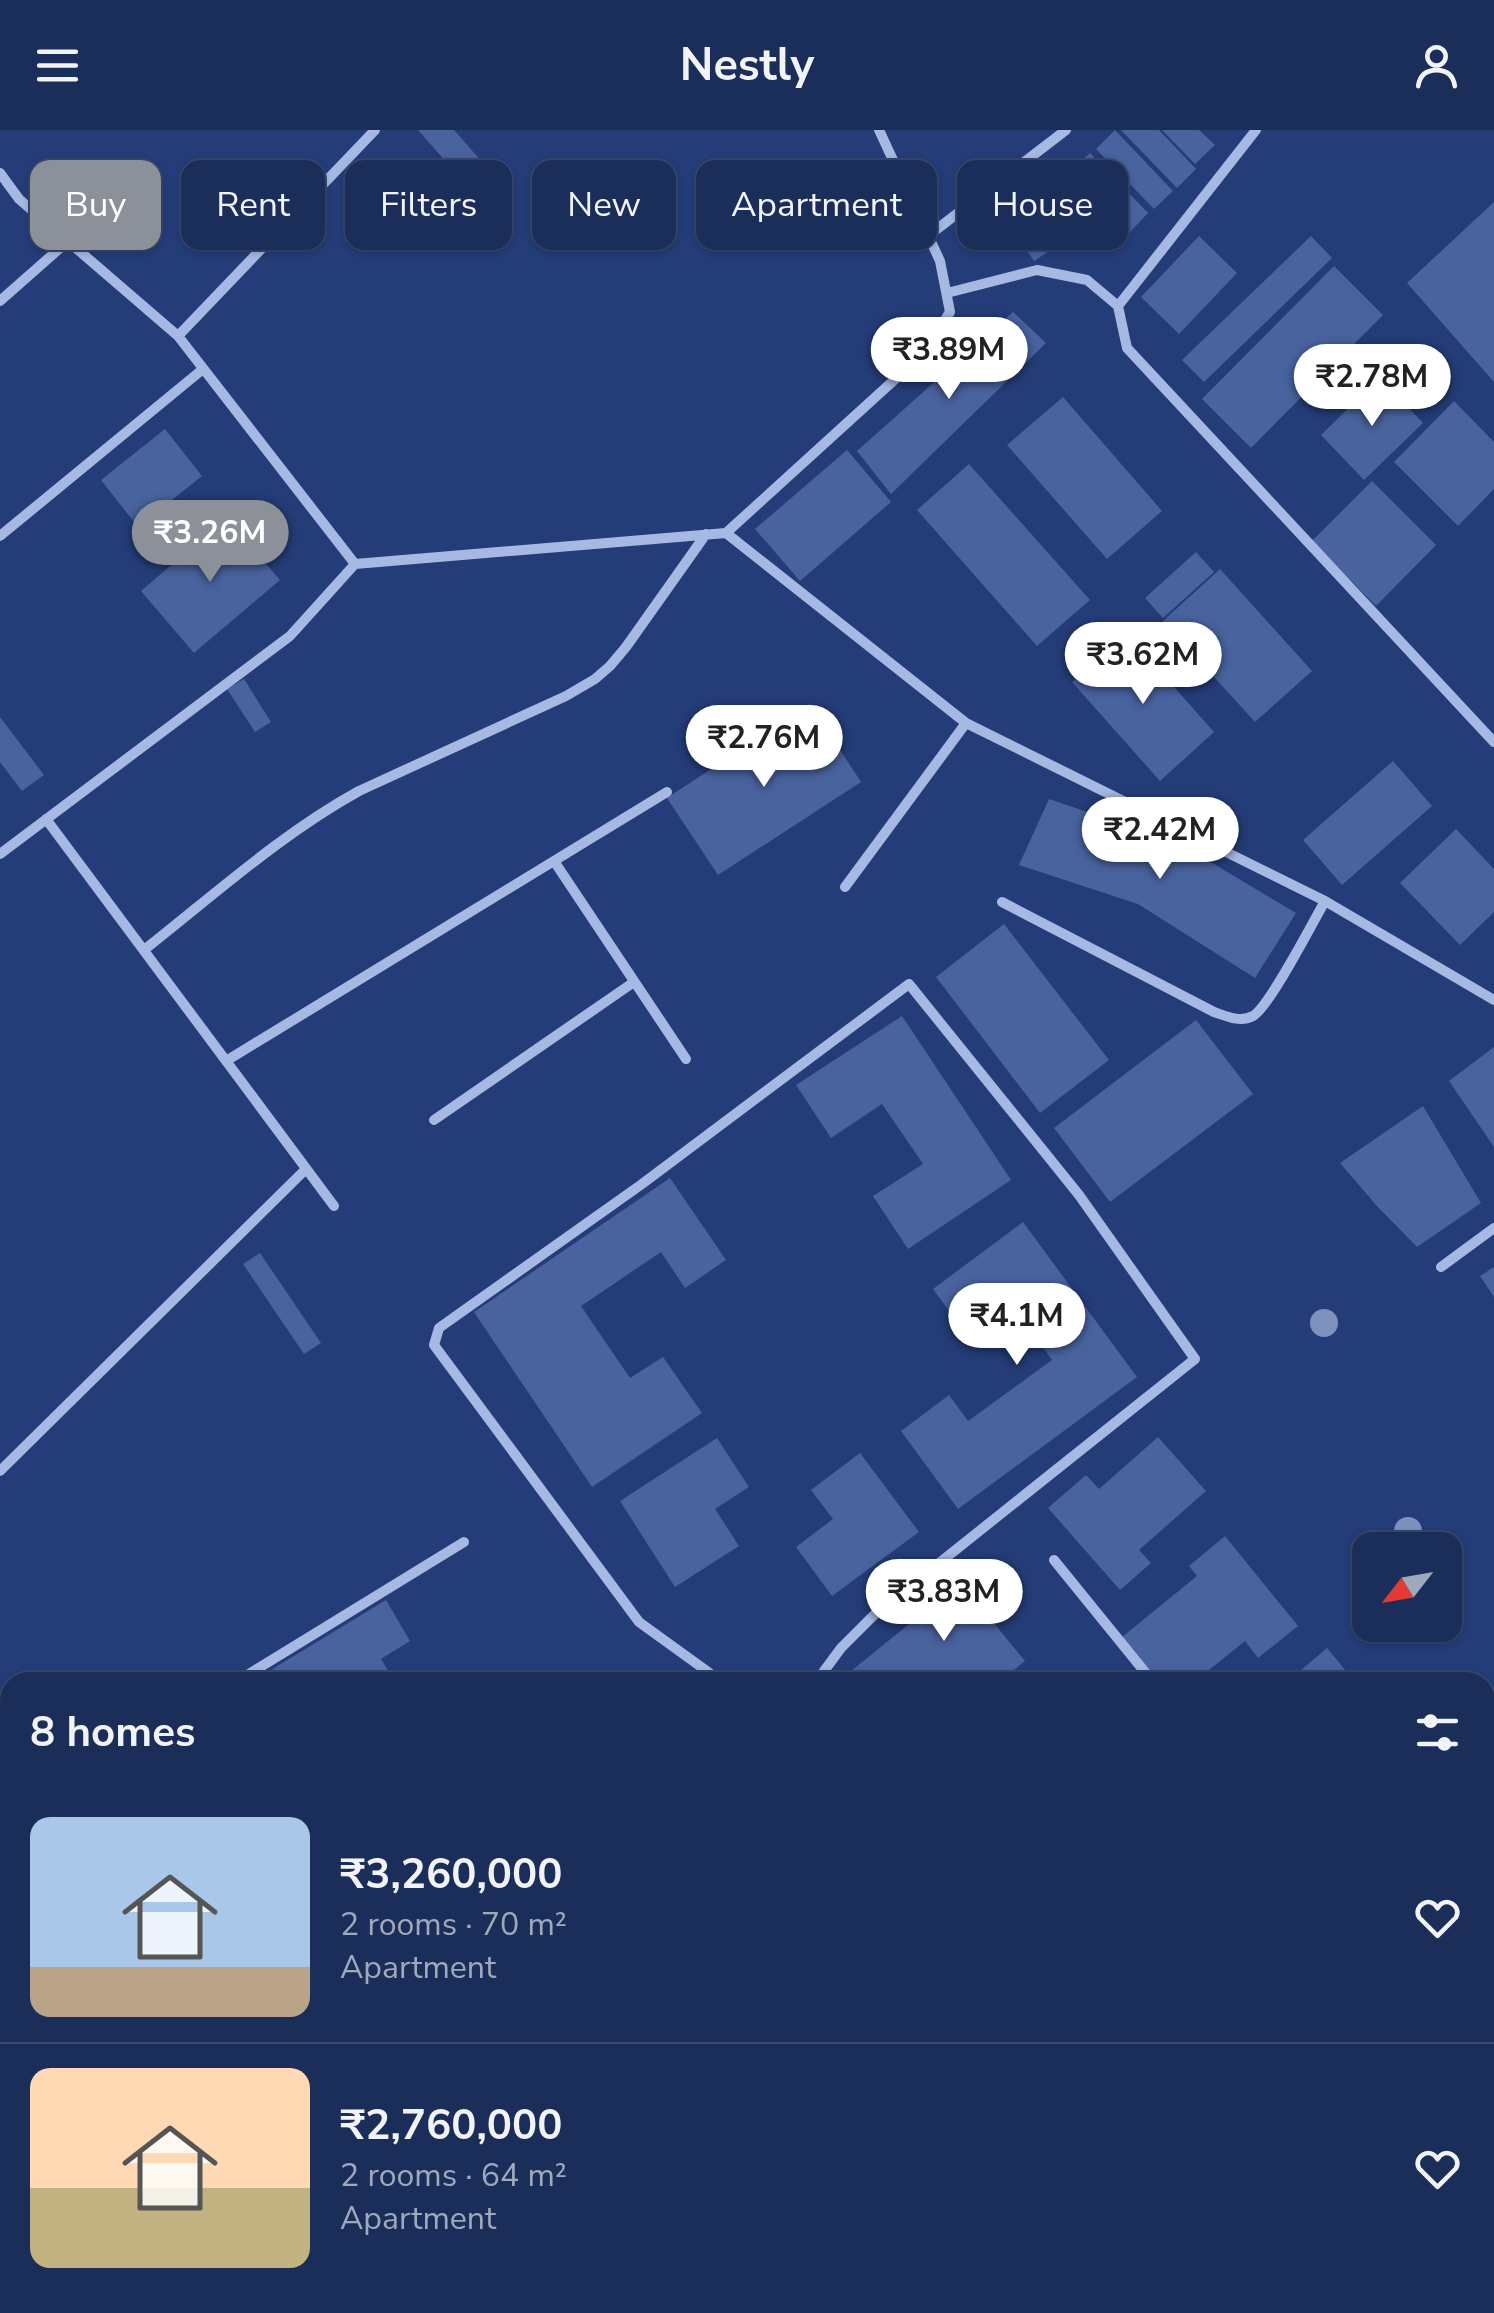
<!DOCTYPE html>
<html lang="en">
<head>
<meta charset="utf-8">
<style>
	:root { --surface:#1b2e5a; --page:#243660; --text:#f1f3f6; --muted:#a0a8bb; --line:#394a70; --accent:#8c9099 }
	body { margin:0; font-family:"Nunito Sans",sans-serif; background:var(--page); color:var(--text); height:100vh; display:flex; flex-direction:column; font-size:38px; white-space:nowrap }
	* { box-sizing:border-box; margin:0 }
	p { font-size:32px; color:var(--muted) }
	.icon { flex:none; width:55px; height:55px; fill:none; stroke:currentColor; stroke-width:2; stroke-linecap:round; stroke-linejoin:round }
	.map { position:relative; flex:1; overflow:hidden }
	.side { position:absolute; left:0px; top:1542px; width:1495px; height:642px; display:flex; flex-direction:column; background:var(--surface); border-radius:30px 30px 0 0; box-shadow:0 2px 8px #0004,0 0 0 2px var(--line) }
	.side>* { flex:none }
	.top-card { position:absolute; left:30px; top:30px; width:1435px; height:90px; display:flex; gap:20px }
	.needle { width:65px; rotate:239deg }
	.tools { position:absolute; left:1352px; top:1402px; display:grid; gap:20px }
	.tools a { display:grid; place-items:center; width:110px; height:110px; border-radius:20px; background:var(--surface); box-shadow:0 2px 8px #0004,0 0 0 2px var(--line); font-size:50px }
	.price { position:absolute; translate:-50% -85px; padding:0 22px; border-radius:35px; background:#fff; color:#222; font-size:32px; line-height:65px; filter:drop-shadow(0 2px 5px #0008) }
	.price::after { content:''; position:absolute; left:50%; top:60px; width:30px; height:22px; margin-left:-15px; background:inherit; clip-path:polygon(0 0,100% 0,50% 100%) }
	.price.current { background:var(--accent); color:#fff }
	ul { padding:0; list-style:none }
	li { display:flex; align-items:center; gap:30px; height:250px; padding:0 30px }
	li+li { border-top:2px solid var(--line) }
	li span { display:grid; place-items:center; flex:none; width:280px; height:200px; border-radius:20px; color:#555 }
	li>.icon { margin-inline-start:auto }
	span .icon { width:120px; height:120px; fill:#fffc; stroke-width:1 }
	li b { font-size:42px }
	h2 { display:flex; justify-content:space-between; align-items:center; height:120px; padding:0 30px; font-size:42px }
	.pill { padding:0 35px; border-radius:20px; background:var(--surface); box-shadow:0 2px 8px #0004,0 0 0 2px var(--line); font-size:35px; line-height:90px }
	.pill.current { background:var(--accent); color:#fff }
	header { display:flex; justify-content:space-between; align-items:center; height:130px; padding:0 30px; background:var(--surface); font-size:45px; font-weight:700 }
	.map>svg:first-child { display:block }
	.building { fill:#49639f }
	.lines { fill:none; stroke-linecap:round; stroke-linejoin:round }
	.street { stroke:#a6b9e3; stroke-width:10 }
	.secondary { stroke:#cfd9f3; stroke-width:20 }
	.tree { fill:#7e91bc }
</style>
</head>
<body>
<header><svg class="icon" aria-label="menu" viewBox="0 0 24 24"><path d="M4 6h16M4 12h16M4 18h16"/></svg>Nestly<svg class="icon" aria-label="person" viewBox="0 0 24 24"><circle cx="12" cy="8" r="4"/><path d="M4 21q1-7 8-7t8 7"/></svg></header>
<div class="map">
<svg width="1494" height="2183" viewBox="0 0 1494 2183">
	<rect width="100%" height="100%" fill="#243d78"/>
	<path class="building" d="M418 0H454L498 50 478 68Z
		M1115 0 1173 61 1154 79 1096 19Z
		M1121 0H1159L1196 39 1177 58Z
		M1162 0H1199L1215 15 1195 34Z
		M1090 23 1148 83 1130 102 1071 41Z
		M1048 36 1087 96 1034 131 995 72Z
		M1494 72V252L1407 153Z
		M1199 106 1237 143 1179 204 1141 167Z
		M1311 106 1332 128 1204 252 1182 230Z
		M1334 136 1383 185 1251 318 1202 269Z
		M1013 182 1046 213 891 364 857 321Z
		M1380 247 1423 293 1364 350 1321 305Z
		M1063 267 1162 381 1107 429 1007 315Z
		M1454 271 1494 312V359L1458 396 1394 332Z
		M165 299 202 346 138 397 101 350Z
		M847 320 891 372 800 451 755 399Z
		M969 334 1090 470 1037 516 917 380Z
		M1372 351 1436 415 1376 476 1312 411Z
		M226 388 280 450 194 523 141 461Z
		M1196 422 1214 442 1163 488 1145 468Z
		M1220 439 1312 541 1255 592 1163 491Z
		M1127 504 1214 602 1160 651 1072 552Z
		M244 549 271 592 255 602 227 559Z
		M810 574 861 652 718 745 667 668Z
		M0 587 44 645 22 661 0 632Z
		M1393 631 1432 676 1342 755 1303 710Z
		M1049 669 1179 713 1296 783 1255 848 1138 774 1019 735Z
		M1456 699 1494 739V782L1460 815 1400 753Z
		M1004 794 1109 930 1040 983 936 847Z
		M902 886 1011 1050 908 1119 873 1066 923 1034 882 974 831 1008 796 955Z
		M1196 890 1253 964 1110 1072 1054 998Z
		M1494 917V1017L1449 951Z
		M1423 976 1481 1073 1417 1117 1376 1075 1340 1033Z
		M670 1048 726 1130 685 1158 661 1122 581 1176 630 1248 663 1227 702 1283 592 1357 474 1182Z
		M1023 1092 1137 1247 958 1379 901 1301 949 1265 968 1291 1052 1230 1013 1176 969 1208 933 1159Z
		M260 1123 321 1213 304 1224 243 1134Z
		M1494 1137V1167L1480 1146Z
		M1158 1307 1206 1361 1139 1420 1151 1433 1120 1460 1048 1378 1086 1345 1099 1359Z
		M717 1308 749 1357 715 1379 739 1416 675 1457 620 1371Z
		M860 1323 919 1402 832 1466 796 1417 833 1389 811 1360Z
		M1225 1406 1298 1496 1258 1528 1245 1511 1194 1552H1159L1122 1507 1197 1446 1189 1436Z
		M952 1442 1025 1531 999 1552H977L972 1547 966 1552H858L850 1542 925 1481 916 1471Z
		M386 1470 410 1511 381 1529 395 1552H251Z
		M1327 1518 1355 1552H1287Z
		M1485 1606 1494 1620V1688L1485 1674Z
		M1485 1761 1494 1772V1778L1488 1783 1494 1790 1485 1798Z
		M1492 1819 1494 1822V1852L1485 1859V1825Z
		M0 1863 10 1868V1947L0 1943Z
		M1494 2050V2124L1491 2126 1485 2119V2058Z
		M243 2175H322L327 2183H230Z
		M340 2175H426L415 2183H346Z
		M472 2175H521L527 2183H461Z
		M701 2175H792L797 2183H706Z
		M855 2175H1023L1026 2179 1020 2183H861Z"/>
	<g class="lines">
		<path class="street" d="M0 43 19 69 178 206 355 434 726 403 925 222 950 182 940 131 879 0
			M928 106 1066 0
			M947 163 1037 140 1087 150 1118 176 1127 218 1494 612
			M0 171 68 111
			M1118 176 1256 0
			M178 206 375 0
			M726 403 966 593 1325 771 1494 870
			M0 406 203 239
			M46 689 334 1076
			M0 724 290 506 355 434
			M554 731 686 929
			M845 757 966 593
			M1002 772 1214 882C1226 886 1240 893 1253 886 1270 876 1313 792 1325 771
			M144 820C214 765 281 704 359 661L566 566 595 549 610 536 626 517 706 404
			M226 931 667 662
			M434 990 634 852
			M1441 1137 1494 1098
			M0 1341 306 1039
			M1054 1430 1153 1552
			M236 1552 464 1412
			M722 1552 639 1492 434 1215 439 1198 642 1054 909 854 1079 1065 1195 1229 874 1485 841 1518 816 1552
			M1485 1579 1494 1572
			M1485 1736 1494 1749
			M1485 1934 1494 1926
			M0 2074 10 2060
			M0 2110 3 2183"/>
		<path class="secondary" d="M0 1610 10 1615
			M0 1679 10 1684
			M1485 2144 1494 2145
			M1436 2175 1437 2183
			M1183 2183 1191 2175
			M1222 2183V2175"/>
	</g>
	<g class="tree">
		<circle cx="1324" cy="1193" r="14"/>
		<circle cx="1408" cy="1401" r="14"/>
	</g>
</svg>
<div class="tools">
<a><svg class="needle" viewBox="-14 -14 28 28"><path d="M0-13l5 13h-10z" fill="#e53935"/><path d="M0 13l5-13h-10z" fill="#a0a8bb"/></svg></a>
</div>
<b class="price" style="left:949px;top:272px">₹3.89M</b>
<b class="price" style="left:1372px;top:299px">₹2.78M</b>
<b class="price current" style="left:210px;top:455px">₹3.26M</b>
<b class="price" style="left:1143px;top:577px">₹3.62M</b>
<b class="price" style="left:764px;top:660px">₹2.76M</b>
<b class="price" style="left:1160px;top:752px">₹2.42M</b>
<b class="price" style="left:1017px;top:1238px">₹4.1M</b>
<b class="price" style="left:944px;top:1514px">₹3.83M</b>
<div class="top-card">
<a class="pill current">Buy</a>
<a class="pill">Rent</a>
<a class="pill">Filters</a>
<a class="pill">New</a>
<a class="pill">Apartment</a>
<a class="pill">House</a>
</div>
<section class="side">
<h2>8 homes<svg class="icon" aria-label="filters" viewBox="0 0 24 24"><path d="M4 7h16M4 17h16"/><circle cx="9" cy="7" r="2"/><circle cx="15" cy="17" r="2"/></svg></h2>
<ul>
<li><span style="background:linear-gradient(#a9c7e8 75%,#b9a48a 0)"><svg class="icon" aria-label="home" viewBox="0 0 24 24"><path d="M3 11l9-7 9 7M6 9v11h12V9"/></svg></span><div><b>₹3,260,000</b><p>2 rooms · 70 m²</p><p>Apartment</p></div><svg class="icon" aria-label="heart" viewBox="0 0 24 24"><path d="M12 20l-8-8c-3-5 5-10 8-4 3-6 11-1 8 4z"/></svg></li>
<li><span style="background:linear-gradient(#ffd9b3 60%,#c2b280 0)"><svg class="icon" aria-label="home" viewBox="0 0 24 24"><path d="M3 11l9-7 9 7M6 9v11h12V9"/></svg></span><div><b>₹2,760,000</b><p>2 rooms · 64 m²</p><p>Apartment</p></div><svg class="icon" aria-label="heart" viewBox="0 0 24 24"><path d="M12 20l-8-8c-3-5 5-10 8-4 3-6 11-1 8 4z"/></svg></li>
</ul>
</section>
</div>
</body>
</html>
